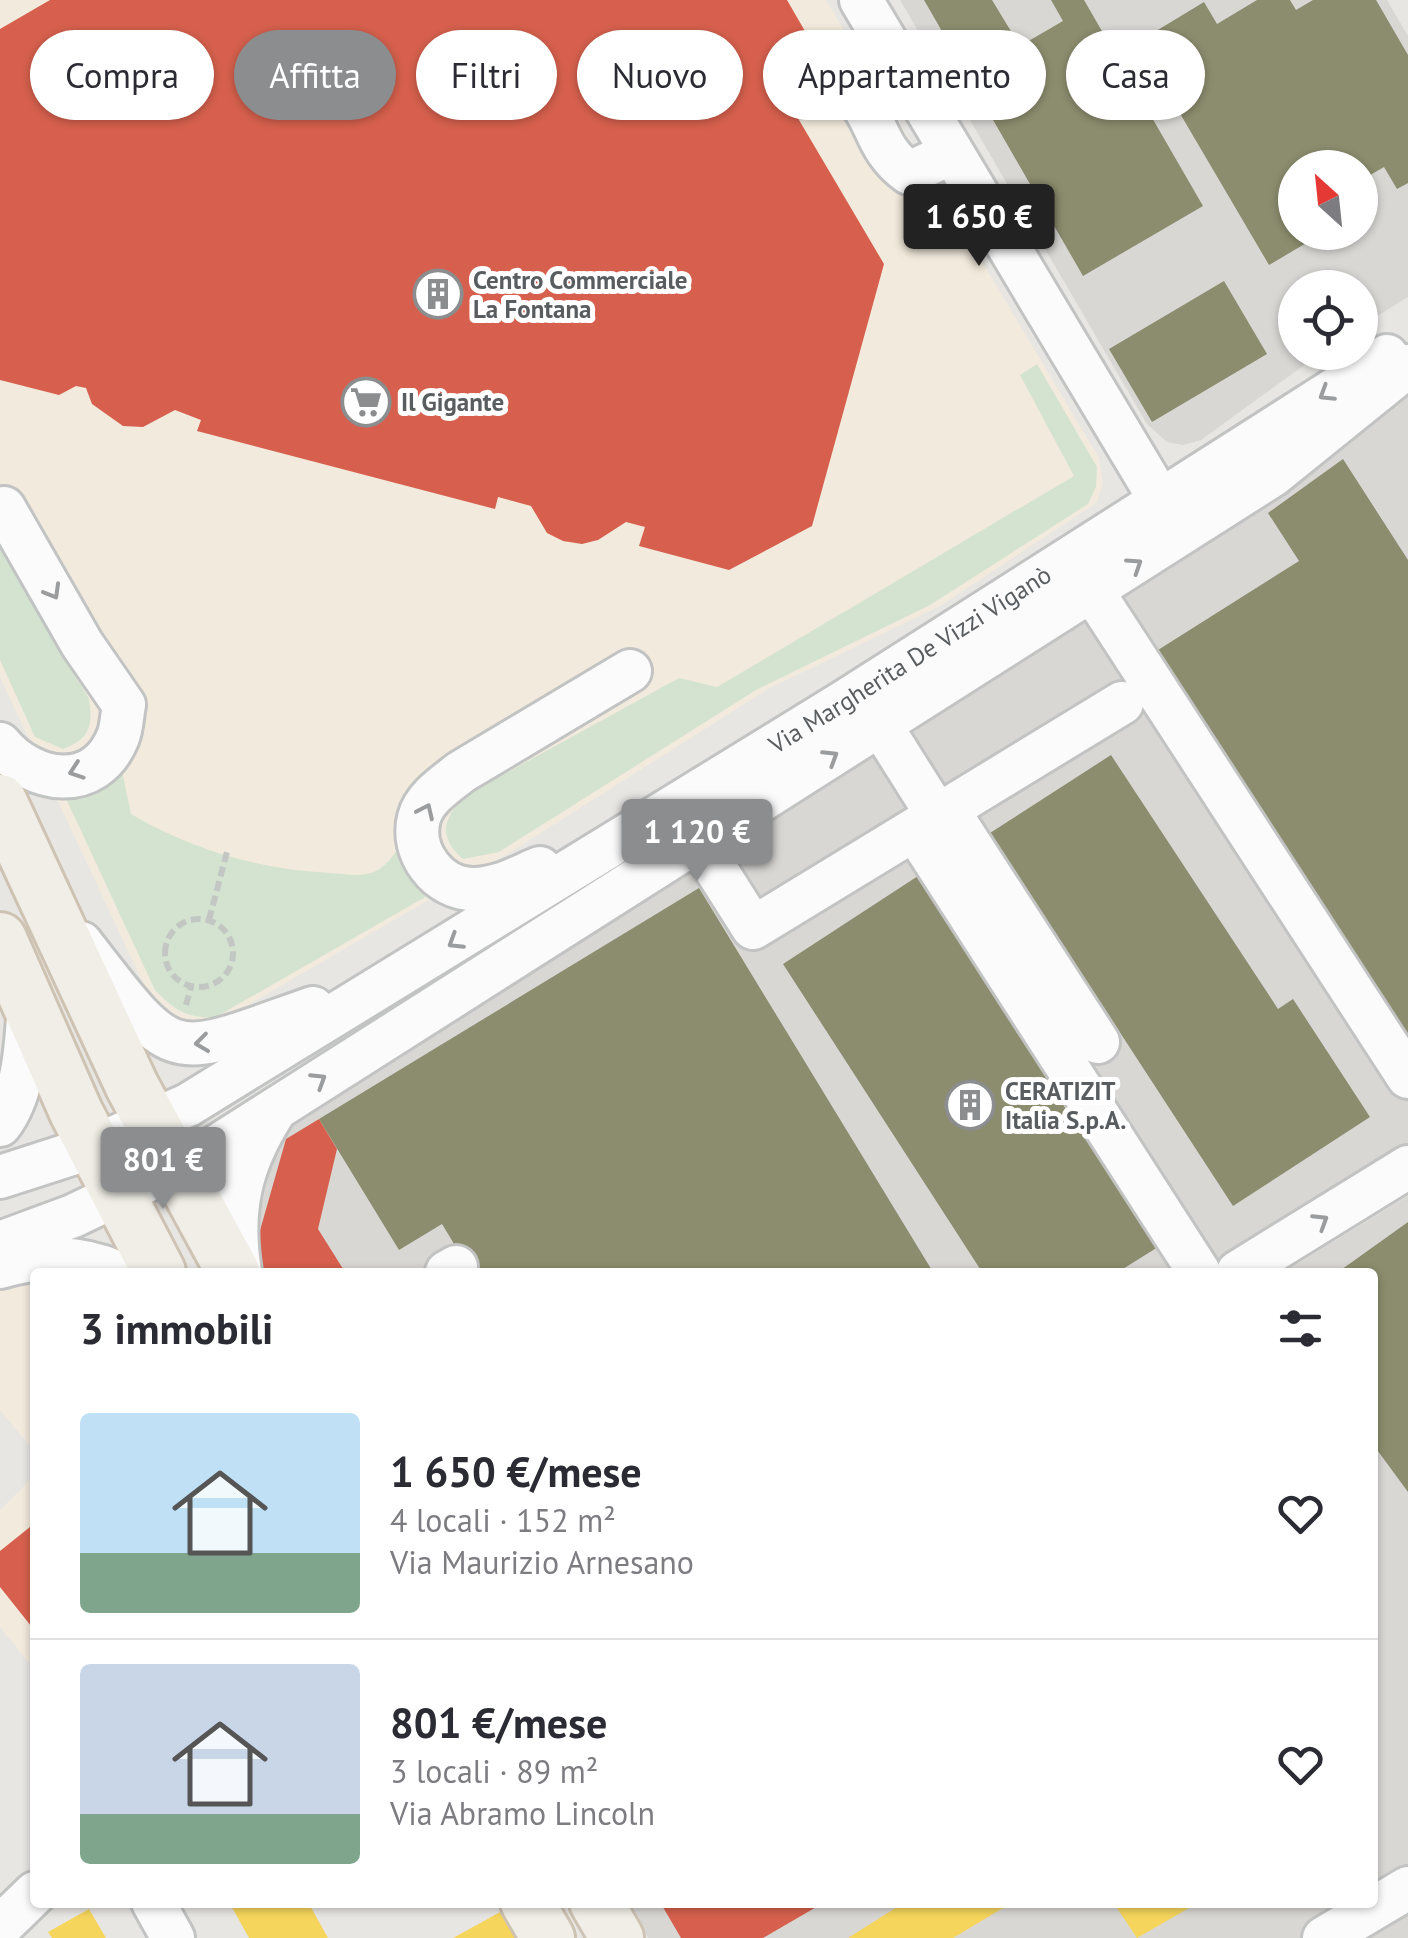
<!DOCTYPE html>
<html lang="it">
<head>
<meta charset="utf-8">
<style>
	:root { --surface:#fff; --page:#f2f2f3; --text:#2b2b33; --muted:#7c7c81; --line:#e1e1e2; --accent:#8b8d8e }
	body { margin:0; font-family:"PT Sans",sans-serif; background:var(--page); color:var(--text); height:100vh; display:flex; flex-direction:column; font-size:38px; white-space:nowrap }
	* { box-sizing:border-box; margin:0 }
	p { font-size:32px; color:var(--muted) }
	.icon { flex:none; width:55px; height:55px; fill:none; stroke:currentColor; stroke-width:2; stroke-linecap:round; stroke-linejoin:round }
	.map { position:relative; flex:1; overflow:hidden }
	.side { position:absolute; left:30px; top:1268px; width:1348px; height:640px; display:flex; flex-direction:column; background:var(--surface); border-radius:10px; box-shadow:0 2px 8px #0004 }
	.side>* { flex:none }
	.hud { position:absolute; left:30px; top:30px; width:1350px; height:90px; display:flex; gap:20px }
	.needle { width:65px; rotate:333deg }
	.buttons { position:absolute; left:1278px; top:150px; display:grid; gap:20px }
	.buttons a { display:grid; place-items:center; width:100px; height:100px; border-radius:50%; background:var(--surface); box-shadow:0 2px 8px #0004; font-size:50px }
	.price { position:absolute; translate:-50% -85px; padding:0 22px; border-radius:10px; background:var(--accent); color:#fff; font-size:32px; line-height:65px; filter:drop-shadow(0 2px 5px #0008) }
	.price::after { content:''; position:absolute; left:50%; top:60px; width:30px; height:22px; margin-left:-15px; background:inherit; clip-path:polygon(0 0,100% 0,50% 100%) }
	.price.on { background:#222; color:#fff }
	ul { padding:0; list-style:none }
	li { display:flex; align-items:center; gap:30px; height:250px; padding:0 50px }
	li+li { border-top:2px solid var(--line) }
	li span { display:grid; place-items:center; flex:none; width:280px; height:200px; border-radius:10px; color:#555 }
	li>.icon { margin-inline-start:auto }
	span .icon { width:120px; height:120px; fill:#fffc; stroke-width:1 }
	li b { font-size:42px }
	h2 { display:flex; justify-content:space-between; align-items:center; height:120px; padding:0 50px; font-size:42px }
	.chip { padding:0 35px; border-radius:45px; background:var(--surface); box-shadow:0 2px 8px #0004; font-size:35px; line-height:90px }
	.chip.on { background:var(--accent); color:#fff }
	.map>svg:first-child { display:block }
	.commercial { fill:#f2eadc }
	.industrial { fill:#d9d7d4; fill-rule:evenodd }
	.green { fill:#d4e3cf }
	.homes { fill:#f6d55c }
	.shops { fill:#d6604d }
	.industry { fill:#8c8c6e }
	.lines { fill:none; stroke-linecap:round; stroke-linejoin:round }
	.minor-casing { stroke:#c2c3c3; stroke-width:48 }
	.major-casing { stroke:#cec3b3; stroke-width:58 }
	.path { stroke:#c2c7c4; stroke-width:6; stroke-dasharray:10 5; stroke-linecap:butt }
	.minor { stroke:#fcfbfb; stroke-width:42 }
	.major { stroke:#f0eee6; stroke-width:52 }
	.oneway { stroke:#9a9c9e }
	.labels { text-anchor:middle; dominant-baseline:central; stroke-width:10; stroke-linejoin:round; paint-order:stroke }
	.poi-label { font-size:25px; font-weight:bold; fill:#595d60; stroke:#fff; text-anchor:start }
	.street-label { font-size:25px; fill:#595d60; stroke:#fff }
</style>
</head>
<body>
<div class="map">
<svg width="1408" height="1938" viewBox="0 0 1408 1938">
	<rect width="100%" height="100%" fill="#e8e6e3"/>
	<path class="commercial" d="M0 0H826L1099 458 1103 484 1096 503 940 606 768 689 509 853 224 1019 193 1024 169 1017 149 996 0 677Z
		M35 1272V1452L0 1410V1277Z
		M35 1475V1670L0 1627V1510Z"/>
	<path class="industrial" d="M900 0H1387L1408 36V297L1360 327V288H1295V352L1321 353 1201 440 1183 445 1167 442 1147 424ZM1295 168H1360V232H1295Z
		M1408 395V1148L1203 1272H258L248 1256 286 1112 1263 506Z
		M1408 1196V1938H648L627 1903 1372 1902V1272H1284Z"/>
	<path class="green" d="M1037 364 1097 467 1096 487 1088 504 930 605 756 690 499 852 463 859C436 836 444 815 468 794L679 678 717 687 1074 476 1020 375Z
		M0 547 89 699C93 726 90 739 63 749L35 737 0 660Z
		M119 757 131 814C193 850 257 869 330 873 346 874 368 879 382 867 392 860 399 846 406 837L441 888 216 1017C188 1019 174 1010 155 990L63 792Z"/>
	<path class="homes" d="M229 1902H308L328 1938H249Z
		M905 1902H1013L953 1938H848Z
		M1113 1902H1185L1189 1908 1137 1938Z
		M89 1909 106 1938H52L48 1932Z
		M502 1911 518 1938H453Z"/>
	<path class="shops" d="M50 0H787L809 38 789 103 884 264 812 526 729 570 639 546 645 527 626 522 598 540 582 544 563 541 547 533 531 506 498 497 495 509 197 431 201 420 175 410 143 427 123 426 92 404 86 388 76 386 59 395 0 380V29Z
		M319 1119 337 1149 318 1229 345 1272H266L253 1255 286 1139Z
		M35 1523V1631L0 1587V1551Z
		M660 1902H825L763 1938H681Z"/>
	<path class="industry" d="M924 0H992L1020 46 1063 21 1051 0H1084L1203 206 1083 276Z
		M1257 0H1290L1296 10 1313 0H1376L1408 55V183L1397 189 1384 167 1360 181V168H1295V232H1325L1269 265 1138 42 1204 2 1217 24Z
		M1224 281 1267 354 1152 422 1109 349Z
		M1343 459 1408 560V1045L1158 650 1299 561 1268 513Z
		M1111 755 1278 1009 1293 999 1370 1117 1233 1206 990 833Z
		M918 876 1158 1247 1118 1272H982L783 964Z
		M699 888 933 1272H471L442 1224 399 1250 319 1119Z
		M1408 1222V1492L1372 1443V1272H1338Z"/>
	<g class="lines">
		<g class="minor-casing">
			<g id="minor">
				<path d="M861 0 1174 523"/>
				<path d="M808 74C887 91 860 138 909 173L952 153"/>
				<path d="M1093 592 1408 1077"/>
				<path d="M881 726 939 818"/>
				<path d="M0 744C32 783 95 794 118 737 122 727 122 714 124 705L82 644 4 508"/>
				<path d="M949 812 1098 1042"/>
				<path d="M916 832 1199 1272"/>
				<path d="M698 841 753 928 1122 703"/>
				<path d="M540 868C518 877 498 889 473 889 438 889 410 852 419 818 424 798 446 784 461 772L630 671"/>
				<path d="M81 943C178 1069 167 1059 313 1008"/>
				<path d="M0 1125C25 1093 26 1044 29 1005"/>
				<path id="s1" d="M0 1177 93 1147 188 1105 844 702 1387 356"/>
				<path d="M0 1243 73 1216 211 1150 1273 475 1408 366"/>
				<path d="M0 1267C38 1255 80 1256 116 1272"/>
				<path d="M240 1272C230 1211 240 1165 274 1112"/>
				<path d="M447 1272 456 1267"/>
				<path d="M1238 1272 1408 1167"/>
				<path d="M153 1902 173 1938"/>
				<path d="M0 1927 35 1893"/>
				<path d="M1324 1938 1408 1888"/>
			</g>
		</g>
		<g class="major-casing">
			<path id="major" d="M0 801 132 1086 233 1272
				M0 939 76 1112 159 1272
				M527 1902 548 1938
				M596 1902 617 1938"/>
		</g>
		<path class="path" d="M165 953a34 34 0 1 1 68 0a34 34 0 1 1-68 0Z
			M209 920 228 848
			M186 1005 191 987"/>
		<use href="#minor" class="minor"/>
		<use href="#major" class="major"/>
	</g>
	<defs><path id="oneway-chevron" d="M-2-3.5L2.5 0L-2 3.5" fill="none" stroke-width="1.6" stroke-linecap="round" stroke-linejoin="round" transform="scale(2.5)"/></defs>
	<g class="oneway">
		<use href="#oneway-chevron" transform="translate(1326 394) rotate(148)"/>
		<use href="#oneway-chevron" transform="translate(1135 565) rotate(-33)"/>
		<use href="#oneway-chevron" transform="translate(53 592) rotate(60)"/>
		<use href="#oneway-chevron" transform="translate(831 757) rotate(-32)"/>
		<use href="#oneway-chevron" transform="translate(76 771) rotate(161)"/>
		<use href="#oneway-chevron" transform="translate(426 811) rotate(-65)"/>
		<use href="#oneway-chevron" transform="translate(455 942) rotate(148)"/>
		<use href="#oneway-chevron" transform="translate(202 1043) rotate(173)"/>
		<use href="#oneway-chevron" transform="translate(319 1080) rotate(-32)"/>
		<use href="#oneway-chevron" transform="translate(1321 1221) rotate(-32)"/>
	</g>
	<defs>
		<g id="building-ring" transform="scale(2.5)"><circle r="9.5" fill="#fff" stroke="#8b8d8e" stroke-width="1.5"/><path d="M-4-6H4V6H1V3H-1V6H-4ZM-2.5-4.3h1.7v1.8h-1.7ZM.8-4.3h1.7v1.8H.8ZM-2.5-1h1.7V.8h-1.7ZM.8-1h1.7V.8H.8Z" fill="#8b8d8e"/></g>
		<g id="supermarket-ring" transform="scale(2.5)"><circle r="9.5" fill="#fff" stroke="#8b8d8e" stroke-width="1.5"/><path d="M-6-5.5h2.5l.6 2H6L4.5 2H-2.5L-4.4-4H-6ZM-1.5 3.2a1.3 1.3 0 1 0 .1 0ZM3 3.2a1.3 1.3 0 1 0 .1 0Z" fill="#8b8d8e"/></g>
	</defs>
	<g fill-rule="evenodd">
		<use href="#building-ring" x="438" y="294"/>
		<use href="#supermarket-ring" x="366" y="402"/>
		<use href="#building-ring" x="970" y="1105"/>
	</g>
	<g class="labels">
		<g class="poi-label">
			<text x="473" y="280">Centro Commerciale<tspan x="473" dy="29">La Fontana</tspan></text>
			<text x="401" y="402">Il Gigante</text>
			<text x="1005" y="1091">CERATIZIT<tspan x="1005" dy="29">Italia S.p.A.</tspan></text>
		</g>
		<g class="street-label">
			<text stroke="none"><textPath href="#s1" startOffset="1050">Via Margherita De Vizzi Viganò</textPath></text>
		</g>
	</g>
</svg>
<div class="buttons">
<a><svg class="needle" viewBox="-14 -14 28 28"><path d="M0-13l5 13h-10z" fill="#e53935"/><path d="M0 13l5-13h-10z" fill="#7c7c81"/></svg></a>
<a><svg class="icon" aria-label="locate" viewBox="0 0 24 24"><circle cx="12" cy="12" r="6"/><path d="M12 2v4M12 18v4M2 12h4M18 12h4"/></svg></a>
</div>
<b class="price on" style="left:979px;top:269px">1 650 €</b>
<b class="price" style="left:697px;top:884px">1 120 €</b>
<b class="price" style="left:163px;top:1212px">801 €</b>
<div class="hud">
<a class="chip">Compra</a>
<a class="chip on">Affitta</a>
<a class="chip">Filtri</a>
<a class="chip">Nuovo</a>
<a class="chip">Appartamento</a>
<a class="chip">Casa</a>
</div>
<section class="side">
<h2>3 immobili<svg class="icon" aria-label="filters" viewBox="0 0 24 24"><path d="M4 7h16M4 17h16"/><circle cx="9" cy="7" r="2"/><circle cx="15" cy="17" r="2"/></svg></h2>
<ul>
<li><span style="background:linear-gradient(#bfe0f5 70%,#7fa58c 0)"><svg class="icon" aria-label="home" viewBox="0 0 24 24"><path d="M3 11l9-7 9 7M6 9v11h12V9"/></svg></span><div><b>1 650 €/mese</b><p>4 locali · 152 m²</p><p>Via Maurizio Arnesano</p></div><svg class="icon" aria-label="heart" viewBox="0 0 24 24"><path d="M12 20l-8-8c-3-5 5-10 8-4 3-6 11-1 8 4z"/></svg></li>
<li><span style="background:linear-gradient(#c9d6e8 75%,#7fa58c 0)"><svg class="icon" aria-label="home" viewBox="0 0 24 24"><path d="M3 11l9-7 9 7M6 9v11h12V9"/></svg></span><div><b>801 €/mese</b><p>3 locali · 89 m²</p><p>Via Abramo Lincoln</p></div><svg class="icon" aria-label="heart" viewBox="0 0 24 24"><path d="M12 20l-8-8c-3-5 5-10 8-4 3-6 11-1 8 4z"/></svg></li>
</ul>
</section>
</div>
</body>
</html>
